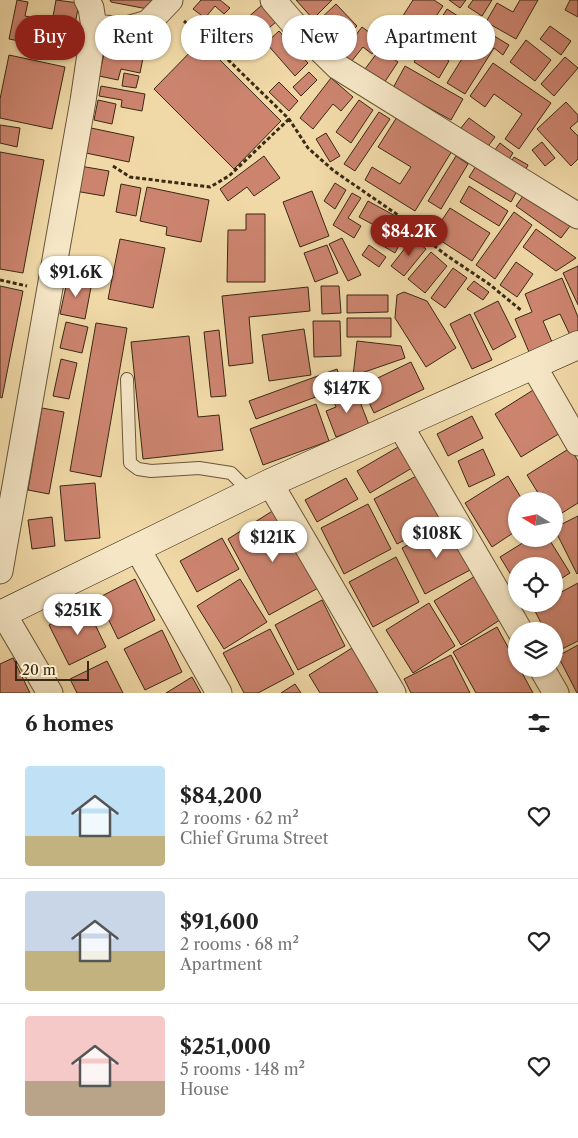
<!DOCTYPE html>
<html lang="en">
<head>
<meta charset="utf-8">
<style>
	:root { --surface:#fff; --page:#f6f6f6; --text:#222; --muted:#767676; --line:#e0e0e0; --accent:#8f2418 }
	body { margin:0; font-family:"Libre Caslon Text",serif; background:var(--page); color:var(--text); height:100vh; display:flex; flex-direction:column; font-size:19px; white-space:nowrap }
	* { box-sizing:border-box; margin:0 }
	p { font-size:16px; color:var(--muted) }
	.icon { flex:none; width:28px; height:28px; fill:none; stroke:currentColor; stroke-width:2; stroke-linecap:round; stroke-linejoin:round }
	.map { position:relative; height:693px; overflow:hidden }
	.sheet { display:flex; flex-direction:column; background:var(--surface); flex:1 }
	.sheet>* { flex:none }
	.top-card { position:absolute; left:15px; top:15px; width:549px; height:45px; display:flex; gap:10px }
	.needle { width:32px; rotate:280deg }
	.buttons { position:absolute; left:508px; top:492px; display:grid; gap:10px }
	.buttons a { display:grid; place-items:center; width:55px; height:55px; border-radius:50%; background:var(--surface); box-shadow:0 1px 4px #0004; font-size:25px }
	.scale { position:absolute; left:15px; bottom:12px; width:74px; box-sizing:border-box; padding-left:5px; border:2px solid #3a2914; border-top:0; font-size:14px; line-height:18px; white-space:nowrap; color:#3a2914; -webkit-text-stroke:4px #f5e6c6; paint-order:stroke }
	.price { position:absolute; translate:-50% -42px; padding:0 11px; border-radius:18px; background:#fff; color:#222; font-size:16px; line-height:32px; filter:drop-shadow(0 1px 2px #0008) }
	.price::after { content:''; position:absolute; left:50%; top:30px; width:15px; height:11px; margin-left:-8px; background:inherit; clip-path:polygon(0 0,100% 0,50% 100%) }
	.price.current { background:var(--accent); color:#fff }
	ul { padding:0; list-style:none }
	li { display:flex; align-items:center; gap:15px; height:125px; padding:0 25px }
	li+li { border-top:1px solid var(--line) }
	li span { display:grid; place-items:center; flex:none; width:140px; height:100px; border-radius:5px; color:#555 }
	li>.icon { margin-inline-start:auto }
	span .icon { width:60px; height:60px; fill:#fffc; stroke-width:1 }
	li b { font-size:21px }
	h2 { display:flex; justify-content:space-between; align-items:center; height:60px; padding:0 25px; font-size:21px }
	.tag { padding:0 18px; border-radius:22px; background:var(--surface); box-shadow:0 1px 4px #0004; font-size:18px; line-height:45px }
	.tag.current { background:var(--accent); color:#fff }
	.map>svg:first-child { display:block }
	.building { fill:#cc846f; stroke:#3a2914 }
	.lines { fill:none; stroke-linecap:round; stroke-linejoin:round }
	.lane-casing { stroke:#685539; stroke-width:14 }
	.street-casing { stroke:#685539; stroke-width:27 }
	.secondary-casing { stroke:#3a2914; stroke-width:29 }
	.path { stroke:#3a2914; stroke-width:3; stroke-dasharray:4 2.5; stroke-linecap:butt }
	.lane { stroke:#f5e6c6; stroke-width:12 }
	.street { stroke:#f5e6c6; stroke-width:25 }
	.secondary { stroke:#f5e6c6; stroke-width:28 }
</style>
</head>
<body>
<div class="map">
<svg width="578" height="693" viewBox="0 0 578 693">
	<rect width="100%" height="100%" fill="#f0d9a7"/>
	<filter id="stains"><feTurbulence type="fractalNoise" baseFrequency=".004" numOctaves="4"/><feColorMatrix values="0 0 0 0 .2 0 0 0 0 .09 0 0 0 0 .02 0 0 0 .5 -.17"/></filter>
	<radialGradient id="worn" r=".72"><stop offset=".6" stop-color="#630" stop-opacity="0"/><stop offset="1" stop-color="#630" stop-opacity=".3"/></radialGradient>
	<path class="building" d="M17 0 28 2 25 16 52 22 56 0 79 3 70 51 9 39Z
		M110 0H156L153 10 111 2Z
		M201 0H220L230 8 224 14 215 6 205 18 193 9Z
		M296 0H332L313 19Z
		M413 0H434L443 6 407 59 385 44Z
		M449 0H466L460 8Z
		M473 0H492L482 16 468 7Z
		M520 0H538L516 39 486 22 497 3 513 12Z
		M570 0H578V17L565 10Z
		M336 4 357 26 337 44 317 22Z
		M262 5 276 22 251 43 237 27Z
		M447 9 458 16 446 36 453 40 442 56 449 61 439 78 414 62Z
		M217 16 247 48 235 60 205 27Z
		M550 26 571 41 561 55 540 39Z
		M362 27 381 41 372 54 363 47 351 62 341 54Z
		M481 28 509 45 503 55 494 48 465 94 447 83Z
		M279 31 308 63 295 76 266 43Z
		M526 40 551 60 535 81 510 62Z
		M201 41 281 121 234 169 154 89Z
		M380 49 398 62 384 83 365 69Z
		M105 50 143 58 140 73 121 69 118 80 99 76Z
		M9 55 65 67 52 129 0 118V99Z
		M565 57 578 68 554 96 541 84Z
		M493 63 551 103 519 149 505 139 522 114 494 94 485 107 470 96Z
		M405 66 463 99 451 120 393 88Z
		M309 72 317 80 301 96 293 87Z
		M124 73 139 76 136 88 122 86Z
		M331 78 353 97 341 111 333 104 313 129 300 118Z
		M279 82 298 101 289 111 269 92Z
		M101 86 145 94 142 111 121 107 122 100 99 96Z
		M98 100 116 104 112 124 94 120Z
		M359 100 373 110 351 143 336 132Z
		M566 102 578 115V121L570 128 578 136V159L571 166 537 129Z
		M379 112 390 119 355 171 344 164Z
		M397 117 452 151 415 211 365 180 372 167 400 184 411 167 378 147Z
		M469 118 495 137 486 149 460 129Z
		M0 125 20 128 17 147 0 143Z
		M91 128 134 137 129 162 86 153Z
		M326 133 340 156 330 162 316 139Z
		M542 142 555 158 545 166 532 150Z
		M500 143 513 153 506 164 492 154Z
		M0 152 44 160 23 273 0 269Z
		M264 156 280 178 254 196 247 187 228 201 220 189Z
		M456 156 468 164 441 209 428 201Z
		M514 157 528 165 523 175 508 167Z
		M80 166 109 171 104 196 75 191Z
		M476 166 517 191 511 202 469 177Z
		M335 183 346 190 335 209 324 201Z
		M121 184 141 188 136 216 116 212Z
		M469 186 508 211 499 226 460 202Z
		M147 187 209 200 201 242 166 235 167 227 140 221Z
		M312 191 329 236 300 247 283 202Z
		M352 193 361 198 348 218 361 226 354 238 333 225Z
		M525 193 570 226 561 238 516 206Z
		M368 201 410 224 395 253 378 243 385 231 359 217Z
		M450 208 490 233 472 261 432 235Z
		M514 212 532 225 495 279 476 265Z
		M246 214H265V282H227L228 230H246Z
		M536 229 576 258 556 271 523 247Z
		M342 238 361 275 348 281 329 244Z
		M413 238 426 249 404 276 391 266Z
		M120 239 165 248 153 308 108 299Z
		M327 245 338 273 315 282 304 253Z
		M369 245 386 257 379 267 362 255Z
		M431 252 447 266 425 293 408 279Z
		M516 262 533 274 517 297 500 285Z
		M578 266V305L563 273Z
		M453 268 467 278 445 308 431 298Z
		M68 277 92 282 85 319 60 314Z
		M562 278 578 317V332L570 335 560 314 543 321 552 342 529 352 515 319 532 312 525 294Z
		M474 281 489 292 483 300 467 289Z
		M0 286 23 291 2 398 0 397Z
		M321 286H339L341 313 322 314Z
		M308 287 310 311 249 317 253 363 229 366 222 296Z
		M404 292 427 301 456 348 426 367 395 318 397 295Z
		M347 295H388V312L347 313Z
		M498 301 516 337 493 350 474 313Z
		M470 314 492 360 472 369 450 324Z
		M347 318H391V337H347Z
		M313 321H340L341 356 314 357Z
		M66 322 88 327 82 353 60 348Z
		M96 323 127 328 101 477 70 471Z
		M304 329 311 375 269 381 262 335Z
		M219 330 226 396 211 397 204 332Z
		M189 336 198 417 219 415 223 450 143 459 131 342Z
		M357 341 401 346 405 358 353 376Z
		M61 359 77 363 69 399 53 396Z
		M411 362 424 389 374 413 361 386Z
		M337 369 343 387 256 419 249 401Z
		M538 387 565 430 521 457 495 414Z
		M355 389 369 425 336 437 326 411 336 407 332 397Z
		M316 404 329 441 263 465 250 429Z
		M42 408 64 412 49 494 28 490Z
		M472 416 483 438 448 456 437 434Z
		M400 446 412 468 370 493 357 471Z
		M570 448 578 461V503L554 518V501H543L527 475Z
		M483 449 495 475 469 487 458 461Z
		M420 474 444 520 397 544 374 499Z
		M508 476 523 501H516V531L492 547 465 503Z
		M346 478 358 499 317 522 305 500Z
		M95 483 100 538 65 541 60 486Z
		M368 504 391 549 344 574 321 528Z
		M274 510 320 587 269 615 228 539Z
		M578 516V573L577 574 554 528Z
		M52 517 55 546 32 549 28 520Z
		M448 524 472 569 425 594 402 548Z
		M222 538 239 569 197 592 180 561Z
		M529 539H549L570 573 554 583V566H516V583L500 557Z
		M396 557 419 602 373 627 349 582Z
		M477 575 503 618 461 645 434 601Z
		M135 579 155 620 118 639 98 598Z
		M240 579 267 622 224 649 197 606Z
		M578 583V641L556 652 554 648V631H545L533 607 539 604H554V596Z
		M322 600 345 646 298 670 275 625Z
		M429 603 455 646 413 673 386 630Z
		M86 606 106 647 69 665 49 625Z
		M497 627 516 662V669H520L533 693H476L453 652Z
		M270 629 294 674 258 693H244L223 653Z
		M162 630 182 672 145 690 124 649Z
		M578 645V693H577L558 656Z
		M352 648 379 691 376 693H320L309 675Z
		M451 655 470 693H411L404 679Z
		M13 658 30 693H0V664Z
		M107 661 123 693H77L70 679Z
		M192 677 201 693H166Z
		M295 684 301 693H281Z"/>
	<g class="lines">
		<g class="lane-casing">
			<path id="lane" d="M127 379 130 463 138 469 151 471 199 468 231 473 250 492"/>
		</g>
		<g class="street-casing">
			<path id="street" d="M273 0 292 22 338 67 578 216
				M94 27 123 30 148 23 170 0
				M533 365 578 443
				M400 425 520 631
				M270 483 393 693
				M137 548 219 693
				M0 571 83 101 94 27 91 8 87 0
				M3 613 50 693
				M542 669 556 693"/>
		</g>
		<g class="secondary-casing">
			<path id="secondary" d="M0 615 270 483 578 345"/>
		</g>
		<path class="path" d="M184 21 217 49 289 119 308 148 334 171 411 224 423 237 446 255 489 284 522 311
			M113 166 130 177 210 187 229 176 289 119
			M0 280 27 286"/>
		<use href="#lane" class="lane"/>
		<use href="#street" class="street"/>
		<use href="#secondary" class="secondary"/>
	</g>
	<rect width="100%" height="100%" filter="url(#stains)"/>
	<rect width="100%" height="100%" fill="url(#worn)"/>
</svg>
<div class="buttons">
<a><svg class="needle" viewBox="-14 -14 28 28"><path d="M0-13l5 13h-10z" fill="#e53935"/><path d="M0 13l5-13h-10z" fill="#767676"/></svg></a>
<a><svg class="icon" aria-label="locate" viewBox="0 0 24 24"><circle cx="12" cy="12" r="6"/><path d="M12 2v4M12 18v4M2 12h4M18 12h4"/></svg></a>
<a><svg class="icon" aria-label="layers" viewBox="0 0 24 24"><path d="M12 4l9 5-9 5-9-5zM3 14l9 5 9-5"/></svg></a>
</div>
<div class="scale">20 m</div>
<b class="price current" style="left:409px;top:257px">$84.2K</b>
<b class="price" style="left:76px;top:298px">$91.6K</b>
<b class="price" style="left:347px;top:414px">$147K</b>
<b class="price" style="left:437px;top:559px">$108K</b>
<b class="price" style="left:273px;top:563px">$121K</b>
<b class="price" style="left:78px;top:636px">$251K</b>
<div class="top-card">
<a class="tag current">Buy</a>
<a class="tag">Rent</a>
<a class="tag">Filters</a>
<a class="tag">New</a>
<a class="tag">Apartment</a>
</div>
</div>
<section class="sheet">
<h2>6 homes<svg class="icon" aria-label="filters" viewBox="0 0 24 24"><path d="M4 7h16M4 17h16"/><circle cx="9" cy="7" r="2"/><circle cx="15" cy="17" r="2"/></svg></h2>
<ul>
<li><span style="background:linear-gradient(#bfe0f5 70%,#c2b280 0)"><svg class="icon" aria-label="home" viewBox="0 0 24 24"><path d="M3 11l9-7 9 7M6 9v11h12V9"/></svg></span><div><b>$84,200</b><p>2 rooms · 62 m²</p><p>Chief Gruma Street</p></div><svg class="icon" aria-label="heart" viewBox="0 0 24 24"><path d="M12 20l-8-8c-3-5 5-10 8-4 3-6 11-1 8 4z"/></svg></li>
<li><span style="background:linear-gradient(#c9d6e8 60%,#c2b280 0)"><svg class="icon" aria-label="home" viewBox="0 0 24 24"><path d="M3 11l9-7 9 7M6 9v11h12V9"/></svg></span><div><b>$91,600</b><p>2 rooms · 68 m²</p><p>Apartment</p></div><svg class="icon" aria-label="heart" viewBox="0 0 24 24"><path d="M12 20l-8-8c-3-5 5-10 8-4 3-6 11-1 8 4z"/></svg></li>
<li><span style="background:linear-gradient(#f6c9c9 65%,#b9a48a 0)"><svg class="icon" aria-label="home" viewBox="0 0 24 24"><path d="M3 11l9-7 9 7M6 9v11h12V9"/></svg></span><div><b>$251,000</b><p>5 rooms · 148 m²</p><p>House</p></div><svg class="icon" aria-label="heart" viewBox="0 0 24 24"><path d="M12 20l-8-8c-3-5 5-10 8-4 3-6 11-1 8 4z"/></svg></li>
</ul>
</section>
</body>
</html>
